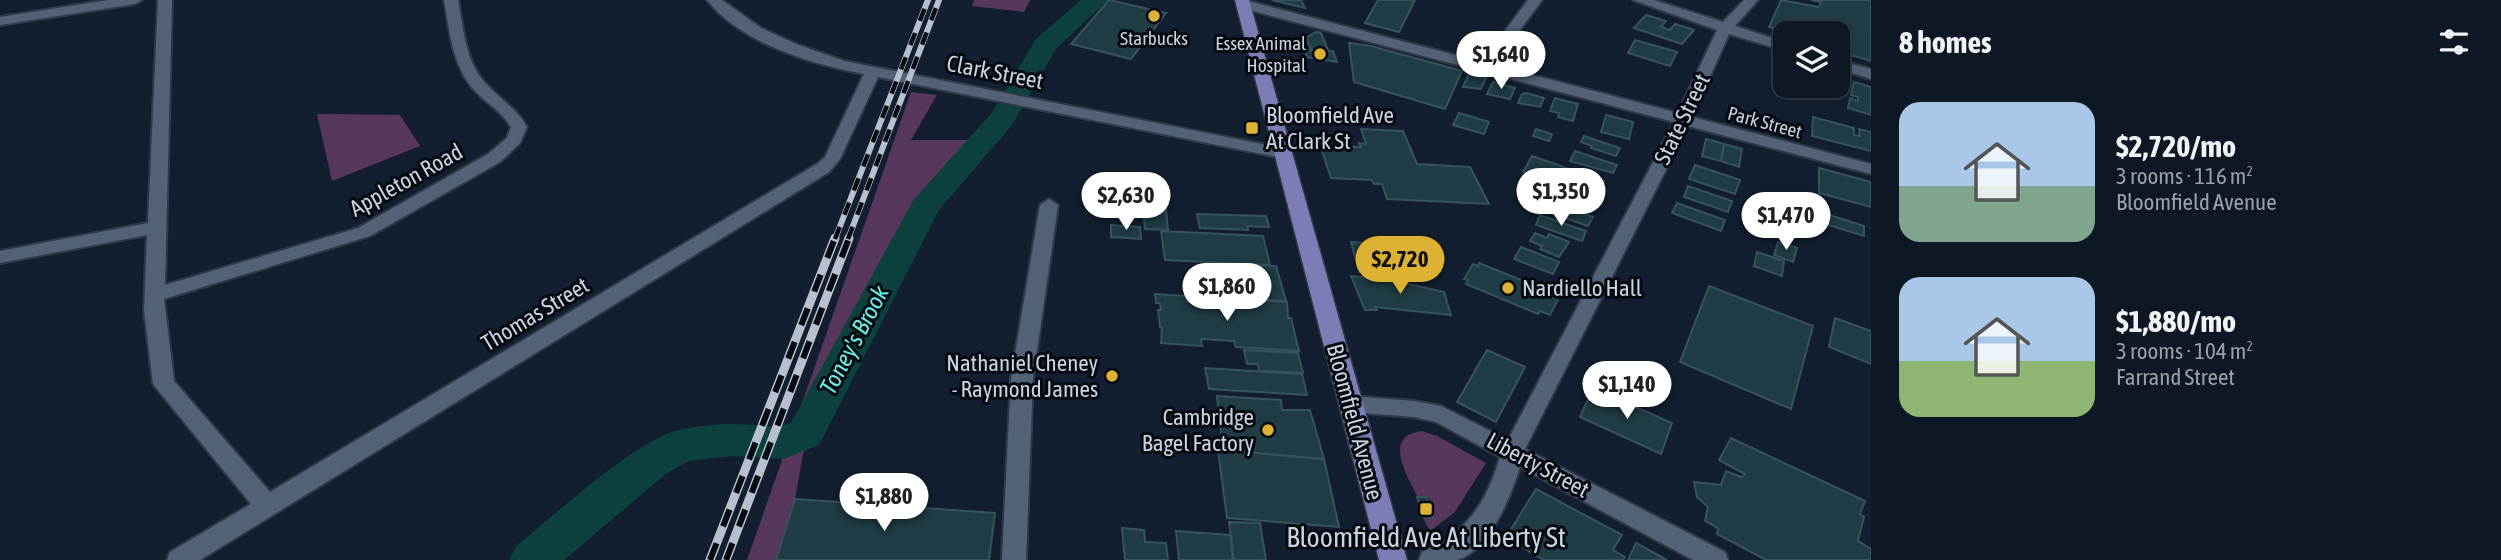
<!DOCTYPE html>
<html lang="en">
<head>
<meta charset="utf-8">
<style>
	:root { --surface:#0e1724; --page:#1c2431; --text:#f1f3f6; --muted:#9b9fa6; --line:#2e3641; --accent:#ddb133 }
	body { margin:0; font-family:"Asap Condensed",sans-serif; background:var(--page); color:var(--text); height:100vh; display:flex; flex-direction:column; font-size:26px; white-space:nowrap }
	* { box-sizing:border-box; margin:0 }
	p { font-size:23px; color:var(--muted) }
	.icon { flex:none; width:38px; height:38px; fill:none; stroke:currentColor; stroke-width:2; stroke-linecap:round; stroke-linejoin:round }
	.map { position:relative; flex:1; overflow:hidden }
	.panel { display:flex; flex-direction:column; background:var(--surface); width:630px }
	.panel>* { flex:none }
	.buttons { position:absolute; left:1773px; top:21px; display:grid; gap:14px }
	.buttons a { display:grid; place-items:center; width:77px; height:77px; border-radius:14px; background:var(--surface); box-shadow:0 7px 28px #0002,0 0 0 2px var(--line); font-size:35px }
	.price { position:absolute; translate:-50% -60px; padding:0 16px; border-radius:24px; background:#fff; color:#222; font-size:23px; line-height:46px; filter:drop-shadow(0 2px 4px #0008) }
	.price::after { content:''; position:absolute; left:50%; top:42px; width:21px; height:16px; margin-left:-10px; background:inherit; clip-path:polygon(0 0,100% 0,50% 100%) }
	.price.selected { background:var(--accent); color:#111 }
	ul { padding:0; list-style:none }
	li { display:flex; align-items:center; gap:21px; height:175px; padding:0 28px }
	li span { display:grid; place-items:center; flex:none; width:196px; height:140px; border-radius:21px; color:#555 }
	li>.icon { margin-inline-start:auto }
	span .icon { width:84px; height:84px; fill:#fffc; stroke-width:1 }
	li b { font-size:30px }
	h2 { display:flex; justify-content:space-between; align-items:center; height:84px; padding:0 28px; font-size:30px }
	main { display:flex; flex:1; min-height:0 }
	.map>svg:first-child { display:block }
	.green { fill:#57375b }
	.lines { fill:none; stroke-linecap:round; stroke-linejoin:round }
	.river { fill:#0c413e; fill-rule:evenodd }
	.building { fill:#203c45; stroke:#37535d; stroke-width:2 }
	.minor-casing { stroke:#313948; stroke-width:4 }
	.major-casing { stroke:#313948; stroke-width:3 }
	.minor { fill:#536276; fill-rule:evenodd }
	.major { fill:#7d7cb6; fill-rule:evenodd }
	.rail-far1-casing { stroke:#b7c0cc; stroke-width:6 }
	.rail-casing { stroke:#b7c0cc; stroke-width:9 }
	.rail-far1 { stroke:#050910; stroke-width:4.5; stroke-dasharray:13; stroke-linecap:butt }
	.rail { stroke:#050910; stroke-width:6; stroke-dasharray:18; stroke-linecap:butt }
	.poi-dot { fill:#ddb133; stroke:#050910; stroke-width:2.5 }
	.labels { text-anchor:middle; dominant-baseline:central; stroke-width:6; stroke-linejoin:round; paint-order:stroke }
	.far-poi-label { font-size:19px; fill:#cad3de; stroke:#050910 }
	.far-street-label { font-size:19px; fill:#cad3de; stroke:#050910 }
	.street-label { font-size:23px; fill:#cad3de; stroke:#050910 }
	.poi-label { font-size:23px; fill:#cad3de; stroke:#050910; text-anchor:start }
	.water-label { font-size:24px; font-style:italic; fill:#68eee5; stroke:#050910 }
	.near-poi-label { font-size:28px; fill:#cad3de; stroke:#050910 }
</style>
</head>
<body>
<main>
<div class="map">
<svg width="1871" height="560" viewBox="0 0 1871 560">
	<rect width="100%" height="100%" fill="#131f30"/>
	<path class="green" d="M974 0H1030L1024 12 972 6Z
		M911 92 937 95 911 140H967L983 146 933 201 803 454 795 499 776 560H747Z
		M317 114 400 115 420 146 332 181Z
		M1422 431 1437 436 1486 463 1455 512 1430 531 1423 518H1435L1429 497 1417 496C1407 475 1382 436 1422 431Z"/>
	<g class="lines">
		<path class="river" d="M1081 0H1108L1056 49 1013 124 939 210 819 445 784 459 733 456 689 461 667 473 564 560H509L516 546C555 515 638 437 683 429 699 426 716 424 732 424 751 423 772 430 791 423L914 199 991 114 1036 39Z"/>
	</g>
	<path class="building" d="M1109 0 1166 13 1131 59 1071 44Z
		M1272 0H1301L1305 8Z
		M1378 0H1415L1399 32 1365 23Z
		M1781 0 1819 7 1821 2 1811 0H1871V61L1838 51V33H1793L1769 27Z
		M1646 15 1666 21 1661 27 1670 30 1675 24 1694 30 1682 44 1634 28Z
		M1316 32 1321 33 1328 50H1311L1306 38Z
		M1635 40 1677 52 1670 66 1628 53Z
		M1349 43 1371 46 1462 71 1445 109 1354 82Z
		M1305 50 1333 51 1337 62 1307 57Z
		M1469 74 1486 78 1481 89 1463 87Z
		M1493 82 1515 88 1510 99 1487 94Z
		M1854 82 1871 87V115L1848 108 1850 98 1858 101V97L1851 95Z
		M1526 93 1544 98 1540 107 1518 103 1522 94Z
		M1555 98 1578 104 1573 121 1558 117 1559 113 1550 111Z
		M1459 113 1489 122 1484 134 1453 125Z
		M1606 115 1633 122 1629 139 1601 132Z
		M1813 117 1854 128V135L1860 136 1859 129 1871 132V151L1812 136Z
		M1361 129 1403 131 1417 164 1470 167 1489 204 1387 199 1382 184H1374L1372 180 1331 178 1320 145 1361 147 1359 143 1366 144Z
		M1536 129 1552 134 1549 141 1533 136Z
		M1584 136 1620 148 1616 156 1591 148 1592 146 1581 142Z
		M1706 139 1724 144 1721 161 1702 156Z
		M1724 144 1742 149 1739 167 1721 161Z
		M1575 151 1617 165 1613 173 1570 161Z
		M1532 156 1604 181 1598 194 1565 182 1563 186 1523 172Z
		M1695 165 1740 180 1735 194 1689 179Z
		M1819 168 1871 182V207L1819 193Z
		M1688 186 1732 201 1728 212 1684 197Z
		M1550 202 1593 217 1588 226 1545 211Z
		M1677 203 1725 220 1721 231 1672 213Z
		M1143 208 1166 209 1168 230 1145 229Z
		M1823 213 1864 226V236L1822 223Z
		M1197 214 1266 216 1269 227 1247 226 1248 230 1200 228Z
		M1540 215 1586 231 1582 241 1536 225Z
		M1111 225 1140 227 1141 239 1111 237Z
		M1161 231 1263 236 1270 265 1165 260Z
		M1535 233 1547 238 1549 234 1569 242 1559 257 1540 249 1542 246 1530 241Z
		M1351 242 1393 245 1402 275 1359 272Z
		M1778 242 1797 248 1793 262 1774 255Z
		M1521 247 1559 262 1553 274 1514 259Z
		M1757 252 1784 261 1782 276 1754 266Z
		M1479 263 1550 292 1548 295 1558 299 1550 315 1540 311 1538 314 1466 284 1468 280 1464 279 1473 264 1478 266Z
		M1227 264 1276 266 1286 301 1251 299 1246 283 1232 282Z
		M1351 276 1388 279 1444 292 1451 315 1375 307 1377 310H1365Z
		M1709 286 1813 326 1791 409 1680 362Z
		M1155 294 1186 296 1187 301 1218 303 1217 298 1287 302 1288 318H1291L1299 351 1236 347 1234 341 1201 339 1202 346 1161 343 1162 327H1160L1158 310H1161L1160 303H1156Z
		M1835 318 1871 331V364L1829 347Z
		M1244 350 1298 353 1303 373 1259 371 1258 364H1247Z
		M1487 350 1525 367 1496 422 1457 402Z
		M1205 368 1302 374 1307 395 1209 389Z
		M1593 388 1672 423 1661 454 1580 417Z
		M1217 396 1281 400 1282 410H1310L1324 459 1223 450Z
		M1731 438 1865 501 1860 514 1864 517 1858 541 1871 549V560H1766L1717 534 1718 528 1705 521 1708 507 1697 497 1694 482 1721 485 1726 471 1741 477 1745 474 1719 460Z
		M1218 450 1324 459 1339 527 1227 518Z
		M1536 489 1622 535 1613 550 1625 557 1623 560H1544L1518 545 1510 531Z
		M1417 497H1427L1434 518 1424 517Z
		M795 499 995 513 989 560H776Z
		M1229 522 1260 523 1266 560H1234Z
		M1122 528 1144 530 1145 542 1166 543 1168 560H1125Z
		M1176 531 1230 535 1233 560H1179Z
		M1636 543 1667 560H1628Z"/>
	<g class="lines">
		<g class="minor-casing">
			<path id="minor" d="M108 0H142L135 4 0 25V17Z
				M158 0H172L165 285 358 228 488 154 507 138 511 127C502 112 488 104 476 92 452 67 450 32 444 0H458C463 26 465 58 482 79 496 97 515 106 527 127L520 143 500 162 370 236 164 299 174 381 270 492 817 164 825 157 864 74C812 64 742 44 707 0H722L761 28 796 44 844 61 1282 148 1290 153 1282 158 878 77 840 159 829 172 200 560H167L170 552 251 504 153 384 144 310 147 235 0 263V251L148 223Z
				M1244 0 1482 62 1528 0H1542L1494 65 1678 113 1717 30 1633 0H1654L1723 22 1744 0H1758L1735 26 1785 42V51L1729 34 1692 117 1871 164V174L1688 126 1525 449 1725 552 1728 560H1693L1520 467C1511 496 1489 551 1457 560 1446 560 1430 560 1419 560L1422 552C1466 534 1487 502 1500 457L1436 422 1414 417 1351 412 1343 410 1340 404 1343 398 1351 396 1414 401 1441 406 1508 440 1674 122 1238 7V1Z
				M1838 60 1871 69V79L1838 69Z
				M1049 199 1058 205 1033 378 1026 560H1002L1011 378 1040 205Z"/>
		</g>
		<g class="major-casing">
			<path id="major" d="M1235 0H1249L1407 560H1379Z"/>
		</g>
		<use href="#minor" class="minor"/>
		<use href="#major" class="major"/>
		<g class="rail-far1-casing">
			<path id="rail-far1" d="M835 239 928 0
				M848 239 939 0"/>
		</g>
		<g class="rail-casing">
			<path id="rail" d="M710 560 835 238
				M726 560 849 238"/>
		</g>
		<use href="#rail-far1" class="rail-far1"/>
		<use href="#rail" class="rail"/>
	</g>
	<g class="poi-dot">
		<circle cx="1154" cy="16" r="7"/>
		<circle cx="1320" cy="54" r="7"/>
		<rect x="1245" y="121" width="14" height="14" rx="3.5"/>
		<circle cx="1508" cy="288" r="7"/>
		<circle cx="1112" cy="376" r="7"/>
		<circle cx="1268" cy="430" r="7"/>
		<rect x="1419" y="502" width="14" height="14" rx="3.5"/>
	</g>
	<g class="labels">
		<g class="far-poi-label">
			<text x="1154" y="38">Starbucks</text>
			<text x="1306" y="43" text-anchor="end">Essex Animal<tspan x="1306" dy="22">Hospital</tspan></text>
		</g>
		<g class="far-street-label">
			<text transform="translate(1765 122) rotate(15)">Park Street</text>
		</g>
		<g class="street-label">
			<text transform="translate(995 72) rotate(11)">Clark Street</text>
			<text transform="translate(1682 119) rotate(-64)">State Street</text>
			<text transform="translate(406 180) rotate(-29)">Appleton Road</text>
			<text transform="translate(535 314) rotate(-31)">Thomas Street</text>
			<text transform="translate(1355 422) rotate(75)">Bloomfield Avenue</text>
			<text transform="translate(1538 465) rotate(28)">Liberty Street</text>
		</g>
		<g class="poi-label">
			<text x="1266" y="115">Bloomfield Ave<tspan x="1266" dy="26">At Clark St</tspan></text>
			<text x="1522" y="288">Nardiello Hall</text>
			<text x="1098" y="363" text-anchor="end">Nathaniel Cheney<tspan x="1098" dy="26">- Raymond James</tspan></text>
			<text x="1254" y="417" text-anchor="end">Cambridge<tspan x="1254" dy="26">Bagel Factory</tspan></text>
		</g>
		<g class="water-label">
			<text transform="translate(854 340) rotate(-62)">Toney's Brook</text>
		</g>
		<g class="near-poi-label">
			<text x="1426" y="537">Bloomfield Ave At Liberty St</text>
		</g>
	</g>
</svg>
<div class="buttons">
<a><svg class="icon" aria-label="layers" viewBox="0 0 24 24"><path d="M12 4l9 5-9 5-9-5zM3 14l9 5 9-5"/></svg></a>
</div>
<b class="price" style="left:1501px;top:91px">$1,640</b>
<b class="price" style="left:1561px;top:228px">$1,350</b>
<b class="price" style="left:1126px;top:232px">$2,630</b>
<b class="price" style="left:1786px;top:252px">$1,470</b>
<b class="price selected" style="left:1400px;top:296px">$2,720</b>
<b class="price" style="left:1227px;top:323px">$1,860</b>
<b class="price" style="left:1627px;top:421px">$1,140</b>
<b class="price" style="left:884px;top:533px">$1,880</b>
</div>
<section class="panel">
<h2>8 homes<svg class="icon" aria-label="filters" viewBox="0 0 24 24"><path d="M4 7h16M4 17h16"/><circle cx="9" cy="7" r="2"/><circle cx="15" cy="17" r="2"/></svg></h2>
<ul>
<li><span style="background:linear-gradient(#a9c7e8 60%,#7fa58c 0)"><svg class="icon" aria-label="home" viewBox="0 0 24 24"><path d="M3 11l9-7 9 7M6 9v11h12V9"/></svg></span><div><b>$2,720/mo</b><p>3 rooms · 116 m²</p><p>Bloomfield Avenue</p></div></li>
<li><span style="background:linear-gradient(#a9c7e8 60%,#8fb573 0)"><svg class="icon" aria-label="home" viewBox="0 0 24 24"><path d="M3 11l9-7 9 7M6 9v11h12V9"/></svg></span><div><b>$1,880/mo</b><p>3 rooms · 104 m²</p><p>Farrand Street</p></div></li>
</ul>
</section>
</main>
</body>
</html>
